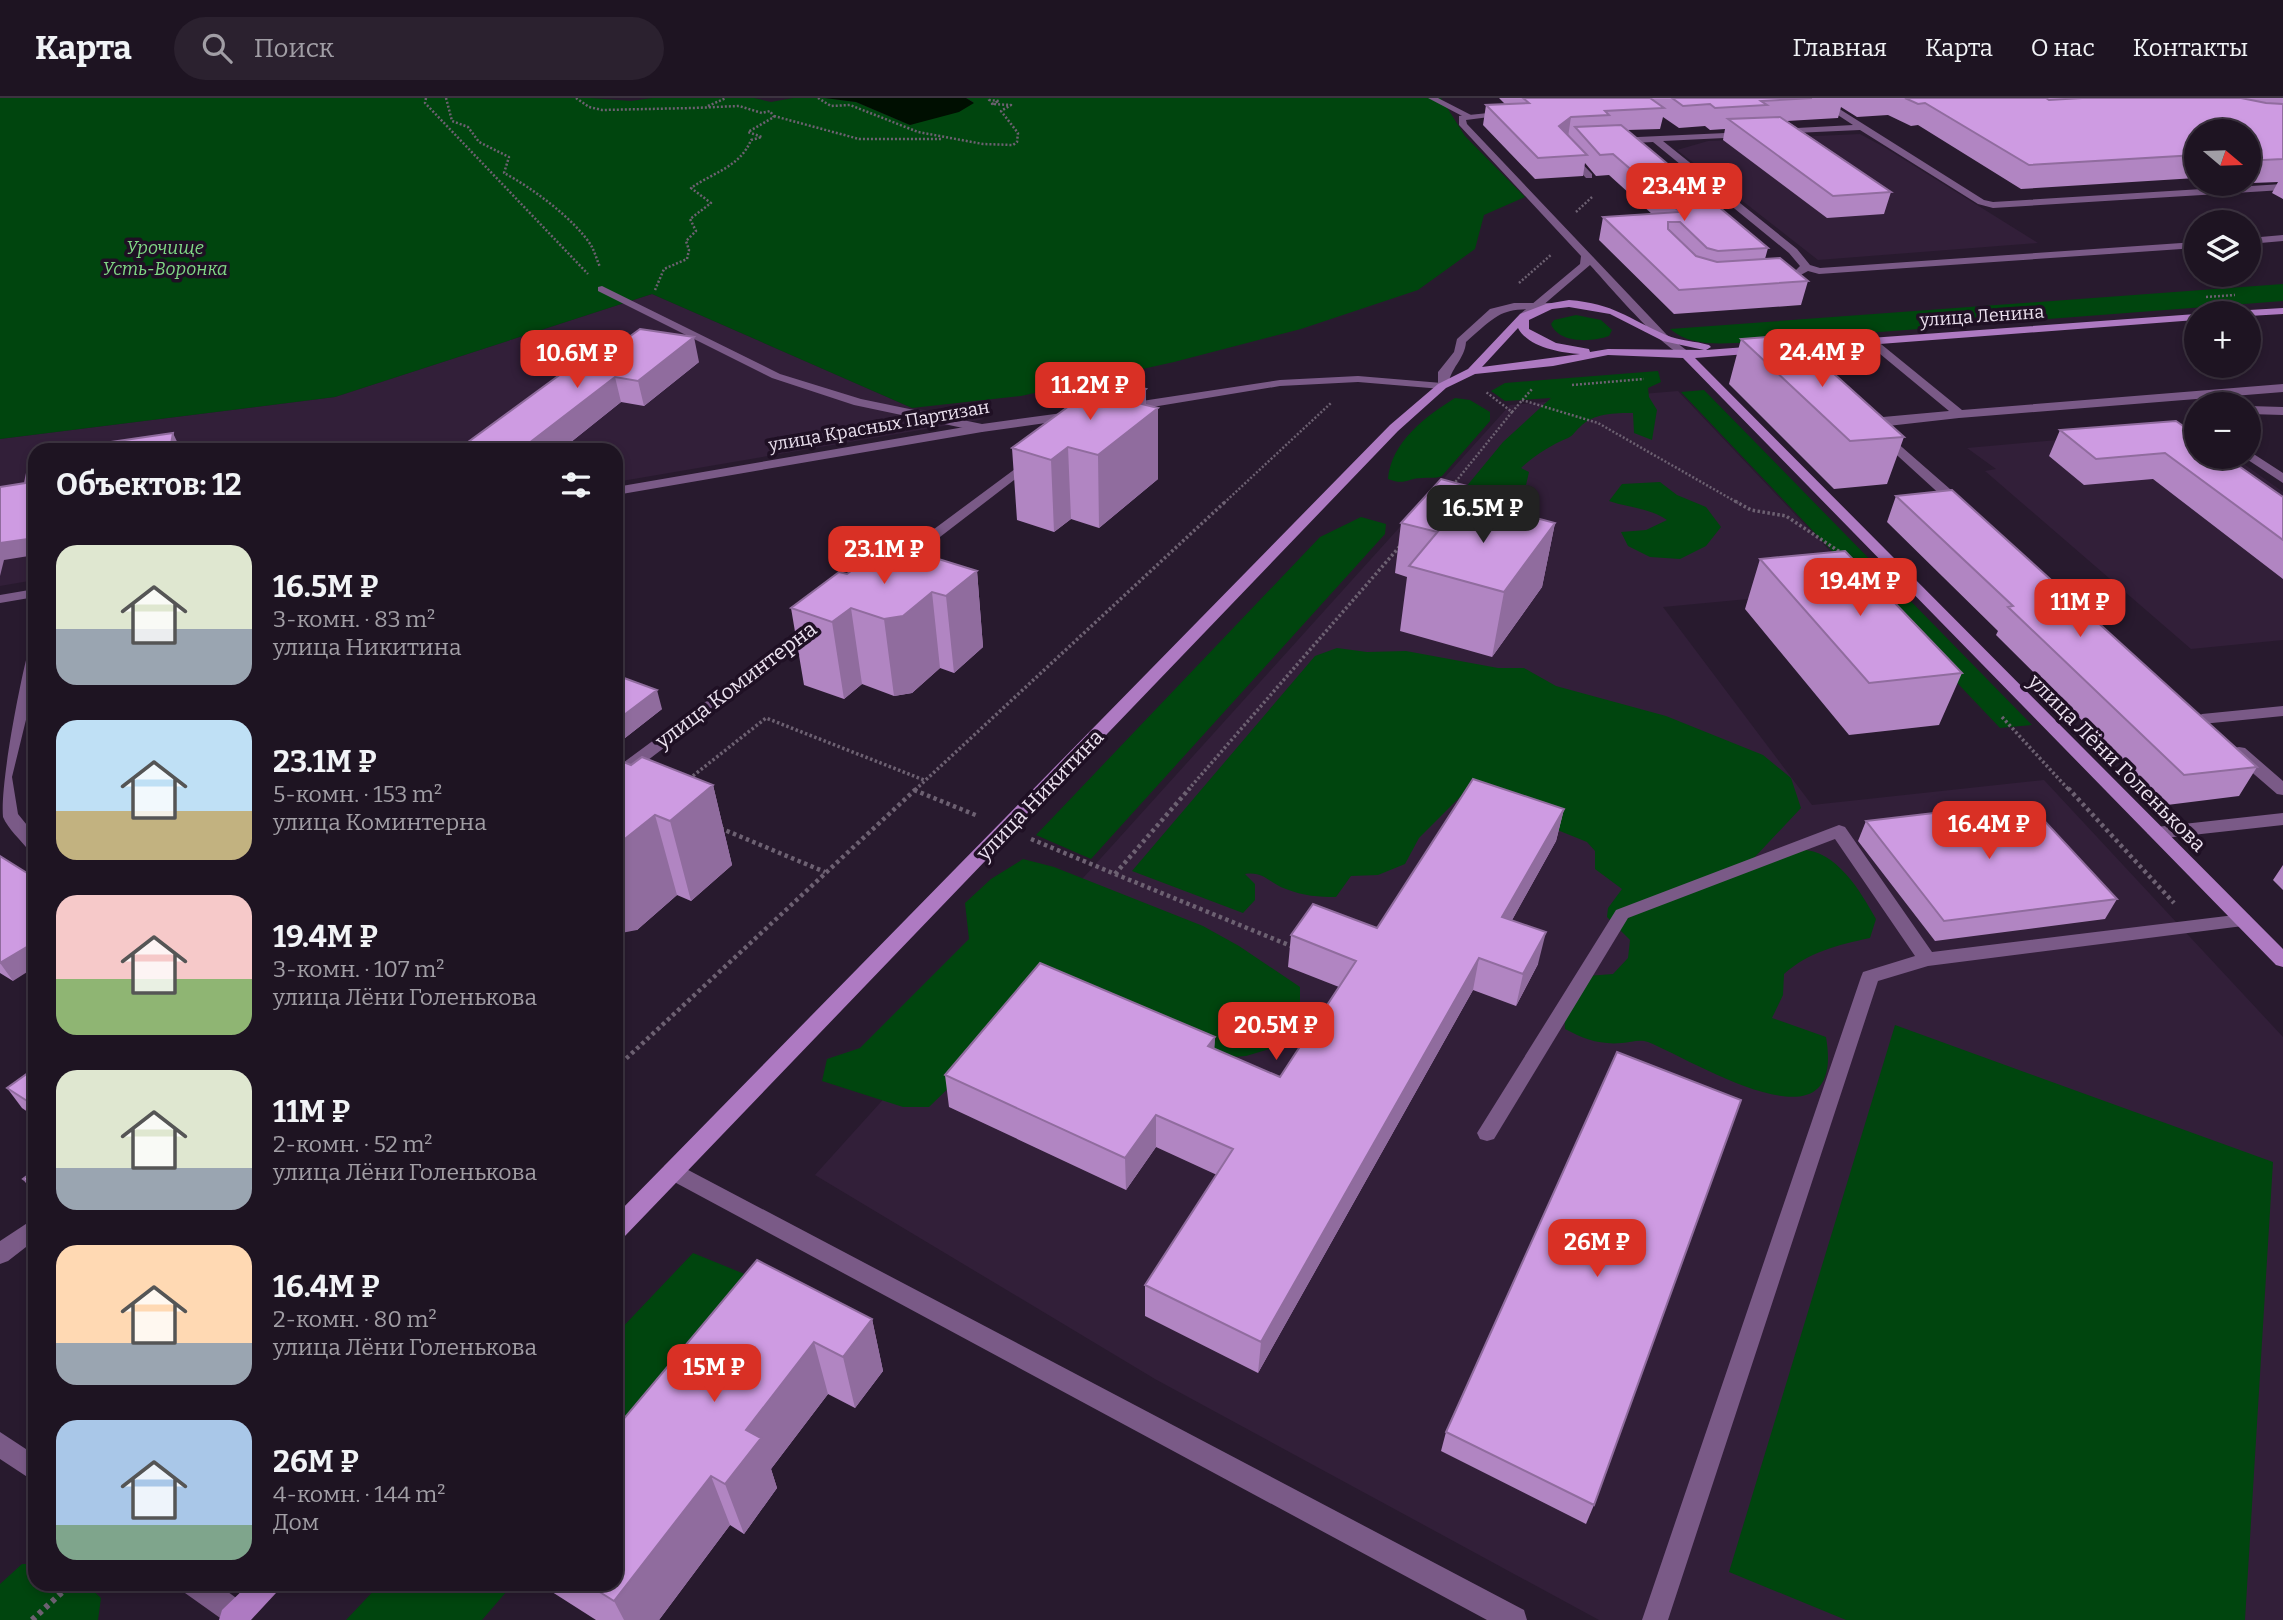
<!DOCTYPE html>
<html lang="ru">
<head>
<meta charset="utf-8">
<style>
	:root { --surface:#1e1422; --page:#2b212f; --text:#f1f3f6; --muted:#a19ea5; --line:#3c3340; --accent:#d93025 }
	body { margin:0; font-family:Bitter,serif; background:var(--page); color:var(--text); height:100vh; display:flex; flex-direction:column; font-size:26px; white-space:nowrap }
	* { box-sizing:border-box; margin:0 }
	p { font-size:23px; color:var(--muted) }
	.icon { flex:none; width:38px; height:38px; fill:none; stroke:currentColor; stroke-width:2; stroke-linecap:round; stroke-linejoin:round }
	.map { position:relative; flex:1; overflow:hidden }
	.details { position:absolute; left:28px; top:345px; width:595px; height:1148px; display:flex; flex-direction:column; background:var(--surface); border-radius:21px; box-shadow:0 4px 10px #0003,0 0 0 2px var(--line) }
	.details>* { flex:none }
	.needle { width:46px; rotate:109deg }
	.buttons { position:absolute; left:2184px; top:21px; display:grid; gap:14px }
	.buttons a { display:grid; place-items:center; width:77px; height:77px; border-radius:50%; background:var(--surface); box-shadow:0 4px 10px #0003,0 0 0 2px var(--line); font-size:35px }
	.price { position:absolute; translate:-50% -60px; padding:0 16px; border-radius:14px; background:var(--accent); color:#fff; font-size:23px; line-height:46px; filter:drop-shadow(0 2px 4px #0008) }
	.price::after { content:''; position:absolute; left:50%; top:42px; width:21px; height:16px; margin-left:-10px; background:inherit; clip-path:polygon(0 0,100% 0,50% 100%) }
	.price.current { background:#222; color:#fff }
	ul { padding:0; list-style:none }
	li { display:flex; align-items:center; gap:21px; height:175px; padding:0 28px }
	li span { display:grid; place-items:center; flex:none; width:196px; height:140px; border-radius:21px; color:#555 }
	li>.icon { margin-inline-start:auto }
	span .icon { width:84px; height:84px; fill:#fffc; stroke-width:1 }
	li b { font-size:30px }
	h2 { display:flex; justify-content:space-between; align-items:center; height:84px; padding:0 28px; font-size:30px }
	header { display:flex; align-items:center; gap:42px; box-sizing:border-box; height:98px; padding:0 35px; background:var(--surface); border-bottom:2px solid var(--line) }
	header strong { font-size:33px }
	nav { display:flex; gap:38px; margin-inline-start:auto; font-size:24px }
	.search { width:490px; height:63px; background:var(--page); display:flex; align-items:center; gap:18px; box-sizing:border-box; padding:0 24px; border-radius:38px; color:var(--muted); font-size:26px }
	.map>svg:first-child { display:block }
	.built { fill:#321f39 }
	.green { fill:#00450e }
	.water { fill:#000f01 }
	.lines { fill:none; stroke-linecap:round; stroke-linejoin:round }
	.path-far3 { stroke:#6d6172; stroke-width:2.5; stroke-dasharray:2 2; stroke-linecap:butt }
	.path-far2 { stroke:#6d6172; stroke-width:3.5; stroke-dasharray:2.5 2.5; stroke-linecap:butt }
	.path-far1 { stroke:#6d6172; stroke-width:4.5; stroke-dasharray:3.5 3.5; stroke-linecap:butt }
	.path { stroke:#6d6172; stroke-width:6; stroke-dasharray:4.5 4.5; stroke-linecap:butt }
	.lane { fill:#7a5a87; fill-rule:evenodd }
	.street { fill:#7a5a87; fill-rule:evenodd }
	.secondary { fill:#ae7ac2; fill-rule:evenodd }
	.wall { fill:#b185c2 }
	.shaded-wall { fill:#906c9e }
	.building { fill:#ce9be2; stroke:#906c9e; stroke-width:2 }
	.labels { text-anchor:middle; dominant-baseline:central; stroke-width:7; stroke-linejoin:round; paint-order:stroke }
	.far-park-label { font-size:18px; font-style:italic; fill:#80d886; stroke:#1f1024 }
	.far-street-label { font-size:18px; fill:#ebe1ef; stroke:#1f1024 }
	.street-label { font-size:21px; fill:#ebe1ef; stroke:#1f1024 }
</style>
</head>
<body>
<header>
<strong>Карта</strong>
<div class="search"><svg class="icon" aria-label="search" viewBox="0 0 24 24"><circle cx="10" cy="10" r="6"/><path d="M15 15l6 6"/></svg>Поиск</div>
<nav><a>Главная</a><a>Карта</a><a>О нас</a><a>Контакты</a></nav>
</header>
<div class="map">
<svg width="2283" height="1522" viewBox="0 0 2283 1522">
	<rect width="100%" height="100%" fill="#281a2e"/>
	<path class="built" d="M1860 36 1884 49 2038 145 1818 162 1677 52 1708 43Z
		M652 196 912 310 985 321 616 384V352H35V482L0 488V341L335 299Z
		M1678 293 1865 490 1663 509 1812 707 2044 682 2283 939V1522H1599L1155 1281 815 1077 1510 307Z
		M2194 330 2196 332V359H2234L2283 394V542L2191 551 1985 373 1996 371 1967 350Z"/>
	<path class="green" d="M0 0H591L631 3 652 0H754L771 4 793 0H825L856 4 910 27 973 4 966 0H1441L1465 38 1525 99 1484 117 1475 151 1418 192 1301 231 1174 264 1021 298 912 310 652 196 335 299 0 341Z
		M2283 186V203L1737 245C1713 246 1689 247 1670 231Z
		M1576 217 1601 222 1612 232 1609 238C1592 244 1559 246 1551 226L1554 222Z
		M1658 273 1661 284 1648 290 1649 299 1657 312 1652 342 1634 335 1633 315C1615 315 1593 315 1580 329 1575 333 1573 338 1568 340 1551 347 1535 357 1521 370L1529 374 1526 387 1514 405 1433 429 1503 344 1551 300 1505 303 1491 293 1505 285Z
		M1704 292 2032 627 2000 630 1681 294Z
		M1455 300 1470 302 1490 314V323L1442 378C1434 381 1431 379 1423 380 1406 380 1406 388 1388 381 1391 344 1426 318 1455 300Z
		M1660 384 1677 397 1706 409 1721 429 1706 448 1680 461 1650 459 1628 448 1621 434 1646 432 1667 422C1650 410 1629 410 1609 403L1622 386Z
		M1361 419 1386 426 1385 436 1091 761 1036 737 1320 439Z
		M1337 550 1367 554 1406 553 1498 570H1524L1556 588 1666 618 1763 657 1791 680 1801 710 1754 760C1768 757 1783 753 1797 752 1835 749 1860 793 1876 821L1870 840C1837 847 1809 854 1784 876L1783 897 1772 920 1826 939C1847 1060 1695 963 1648 944 1640 941 1631 944 1622 945 1600 947 1584 941 1565 931L1564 909 1587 878 1613 876 1628 860 1630 842 1607 819 1608 810 1622 791 1595 771V753L1587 744 1483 702 1460 699 1419 740 1405 766 1378 777 1351 778 1336 799C1319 799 1303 798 1286 791 1269 785 1264 773 1245 776L1255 786V802L1243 815 1132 773 1315 558Z
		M1023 761 1054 769 1203 828 1239 848 1300 889V920L1280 948 1246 958 963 976 929 1009H903L822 983 827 961 860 950 969 841 965 805 991 781Z
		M1895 927 2273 1064 2245 1522H1846L1729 1474Z
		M693 1155 774 1188 616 1368V1236Z
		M22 1466H35V1486H86L101 1500 98 1522H0V1486Z
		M380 1486H513L482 1522H346Z"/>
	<path class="water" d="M825 0H966L974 5 959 14 910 27 856 4Z"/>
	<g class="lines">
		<path class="path-far3" d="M426 0 425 5 588 176
			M446 0 452 23 468 29 479 44 509 59 504 75C531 89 576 122 592 149 595 155 597 162 600 169
			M576 0 589 9 602 12 693 10
			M818 0 831 8 850 7 918 34 983 46 1013 47 1017 44 1018 35 1001 13 1011 7 992 6 999 3 989 2 990 0
			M708 8 726 0
			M774 18 859 41H943
			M1576 114 1592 99
			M1519 185 1552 156
			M655 192 664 171 687 161 689 152 686 143 696 133 690 121 711 105 691 90C714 74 740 69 751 42L762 39 748 34 774 19 770 13 762 15 739 8 693 10
			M2206 199 2235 197
			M1572 287 1644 281
			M1522 302 1598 325 1738 405
			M1512 314 1532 291
			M1453 387 1512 314 1486 294
			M1224 405 1331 305"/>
		<path class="path-far2" d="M1735 403 1751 412 1786 418 1843 456
			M2002 619 2069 692
			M689 681 766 620 924 682
			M915 692 1226 403
			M1188 692 1401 447"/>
		<path class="path-far1" d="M2068 690 2174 805
			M914 692 978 718
			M720 730 825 774
			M1031 741 1115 776 1190 690
			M1115 776 1296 850
			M616 970 917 690"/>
		<path class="path" d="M32 1522 71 1486"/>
		<path class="lane" d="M1428 0H1438L1473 18 1466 20Z
			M1812 0H1822L1984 102 1993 104 2283 86V92L1993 110 1978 106 1860 32 1774 36 1777 31 1853 27Z
			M1748 34 1745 39 1663 43 1797 151 1810 167 1820 170 2196 144V150L1819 176 1808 173 1797 179 1792 176 1800 168 1789 155 1653 44 1616 46 1612 43 1616 40Z
			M1564 53H1570L1592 76V80H1586L1564 57Z
			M2283 137V143L2249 146V140Z
			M602 188 780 276 861 301 982 326 988 330 982 334 854 307 772 280 598 193V189Z
			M1514 205H1552L1557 208 1552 211C1502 211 1504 210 1466 244 1465 261 1450 270 1448 288L1438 290V274L1454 254 1457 241 1490 211Z
			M1868 242H1876L1962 312 2283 286V294L1959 320 1879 329 1966 405V411H1956L1865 328 1883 319 1949 313 1868 246Z
			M2249 308 2283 309V317L2249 316Z
			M2249 353 2283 375V385L2245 360 2249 359Z
			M2283 608V618L2202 626 2194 621 2202 616Z
			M2239 649 2245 650 2283 683V697L2277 696 2233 658 2231 654 2233 650Z
			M1839 727 1845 729 1932 854 2243 816 2249 817 2252 822 2249 827 2243 828 1928 868 1878 883 1668 1522H1642L1861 879 1863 874 1915 858 1835 741 1628 820 1494 1041 1487 1043 1480 1041 1477 1035 1616 812Z"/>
		<path class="street" d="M1508 13 1505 17 1466 22 1467 26 1667 237 1690 255V259C1671 262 1606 184 1590 167L1528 220H1520V216L1580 166 1581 158 1459 27V18Z
			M1358 278 1442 285 1448 288 1442 291 1358 284 1280 288 1122 314 1116 310 1122 306 1280 282Z
			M1077 313 1081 314V320L982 334 616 397V389L982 326Z
			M1031 359 1035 360V366L897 472H887V466Z
			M35 491V499L0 505V497Z
			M814 524 819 525 821 528 819 531 622 682 616 683V670Z
			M35 550V585L12 679 18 716 35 737V755L29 753C21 742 8 731 3 719 0 687 19 589 28 554Z
			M2283 715V727L2156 741 2147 735 2156 729Z
			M673 1064 1524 1512 1527 1522H1487L665 1079 662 1073 665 1067Z
			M35 1120V1142L8 1163 0 1166V1143Z
			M0 1334 35 1357V1384L0 1361Z
			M181 1486H217L246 1507 250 1516 248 1522H223L185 1495Z"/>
		<path class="secondary" d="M1569 202C1615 206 1627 220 1666 237 1680 243 1695 243 1709 247L1711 249 1706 252 2196 216V222L1695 260 2283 851V869L2276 867 1683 260 1608 257 1553 268 1475 276 1446 290 1398 333 624 1139 616 1141V1117L1390 327 1438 286 1468 271 1520 216 1546 206ZM1569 209 1610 216 1663 243 1704 252 1608 251 1590 254 1589 251 1556 245 1529 231V222L1552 211ZM1518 230C1528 249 1560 255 1580 256L1482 269Z
			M2283 210V216L2249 218V215H2244L2249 212Z
			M249 1486H280L276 1495 251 1522H219L222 1512Z"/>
	</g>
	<path class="wall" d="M1499 0H2283V101L2272 95 2278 84 2252 85 2249 83V33H2196V80L2021 91 1918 27 1911 28 1888 17 1857 19 1841 9 1838 20 1787 23 1891 94 1884 116 1827 120 1723 42 1725 31 1710 32 1705 28 1679 30 1663 19 1660 31 1627 32 1768 150 1765 161 1808 183 1801 207 1674 216 1599 142 1603 119 1652 116 1609 77 1596 78 1585 65 1583 78 1535 81 1483 27 1486 7 1505 6Z
		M1741 241 1904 339 1887 386 1834 391 1729 286Z
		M699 264 644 308 621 304 561 352H460V350L584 272Z
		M1146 307 1158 310V381L1099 430 1071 421 1054 434 1017 422 1012 350Z
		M2176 323 2283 399V481L2153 381 2084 387 2049 358 2060 332Z
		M1482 392 1480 405 1555 425 1542 489 1492 559 1400 533 1407 479 1395 475 1401 425Z
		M1896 398 2257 669 2239 698 2167 707 1996 537 1998 533 1887 424Z
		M905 459 977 473 983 549 954 575 940 570 912 595 894 598 862 586 844 601 804 587 791 510 847 476Z
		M1760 461 1962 575 1939 627 1849 637 1745 511Z
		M616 586 662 611 625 640 616 637Z
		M631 667 713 687 732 767 691 803 677 797 637 832Z
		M1564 711 1556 743 1512 822 1538 866 1516 908 1473 892 1258 1275 1145 1218V1187L1217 1077 1156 1049 1126 1092 949 1009 945 977 1215 939 1214 951 1280 979 1339 889 1288 869 1291 837 1377 830Z
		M1866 723 2117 801 2105 821 1935 843 1858 743Z
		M0 758 13 883 0 875Z
		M2283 767V792L2273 782Z
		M35 970V1019L22 1010 7 990Z
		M35 1072V1097L23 1081Z
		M757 1162 872 1221 883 1273 855 1310 828 1296 771 1371 777 1390 744 1436 730 1427 659 1522H596L549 1492 545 1486H616Z
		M1446 1334 1594 1407 1586 1426 1441 1353Z"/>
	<path class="shaded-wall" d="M1571 19 1568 39 1559 28Z
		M694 239 699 264 644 308 638 283Z
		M615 279 621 304 561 352H520Z
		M1146 291V320L1158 310V381L1099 430 1098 357 1130 303Z
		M173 335 180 350 179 352H170Z
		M1068 349 1071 421 1054 434 1051 362Z
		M1482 392 1474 442 1443 436Z
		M1555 425 1542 489 1492 559 1504 494Z
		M35 440V457L4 462 0 478V445Z
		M977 473 983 549 954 575 946 498Z
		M932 494 940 570 912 595 894 598 884 521Z
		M851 510 862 586 844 601 832 524Z
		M657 592 662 611 625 640 620 620Z
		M713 687 732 767 691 803 670 723Z
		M1564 711 1556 743 1496 851 1502 819Z
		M655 717 677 797 637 832 616 836V748Z
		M1546 834 1538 866 1516 908 1523 876Z
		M35 844V869L13 883 0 865Z
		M1479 860 1473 892 1258 1275 1261 1244Z
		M1215 939 1213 971 1208 948Z
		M1156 1017V1049L1126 1092 1125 1060Z
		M872 1221 883 1273 855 1310 843 1259Z
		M814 1244 828 1296 771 1371 777 1390 744 1436 725 1386 746 1332Z
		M711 1378 730 1427 659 1522H624L614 1503Z"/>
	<path class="building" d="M1523 0H1650L1664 10 1605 13 1609 17 1571 19 1559 28 1587 57 1538 60 1486 7 1529 5Z
		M1672 0H1812L1761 3 1767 7 1715 10 1710 6 1683 8Z
		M1905 0H2046L2049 2 2082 0H2241L2266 5 2283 6V61L2263 62 2249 55V33H2196V57L2029 67 1925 5 1918 6Z
		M1780 19 1891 94 1833 98 1728 21Z
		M1621 27 1768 150 1718 153 1707 150 1680 124H1668V131L1696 158 1717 164 1780 160 1808 183 1679 192 1603 119 1680 114 1613 56 1600 57 1575 29Z
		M640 231 694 239 638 283 615 279 520 352H472L460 350 569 270 584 272Z
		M1791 237 1904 339 1850 343 1741 241Z
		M1107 280 1146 291 1130 303 1158 310 1098 357 1068 349 1051 362 1012 350Z
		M2176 323 2196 337V359H2226L2283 399V442L2165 355 2096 361 2060 332Z
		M173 335 170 352H56Z
		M31 355H35V440L0 445V389L25 385Z
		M1441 381 1482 392 1473 403 1465 401 1437 434 1401 425Z
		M1952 392 2257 669 2184 677 2008 509 2013 508 1896 398Z
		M1465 401 1555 425 1504 494 1409 468Z
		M880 451 905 459 913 453 977 473 946 498 932 494 903 518 884 521 851 510 832 524 791 510 839 474 847 476Z
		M1845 453 1962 575 1869 585 1760 461Z
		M624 580 657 592 620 620 616 619V586Z
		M642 659 713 687 670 723 655 717 616 748V661L631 667Z
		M1473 681 1564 711 1502 819 1546 834 1523 876 1479 860 1261 1244 1145 1187 1233 1051 1156 1017 1125 1060 945 977 1040 865 1215 939 1208 948 1280 979 1356 863 1291 837 1313 806 1377 830Z
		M2027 704 2117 801 1944 823 1866 723Z
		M0 758 35 780V844L0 865Z
		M1617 954 1741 1002 1594 1407 1446 1334Z
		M35 970V1008L7 990Z
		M35 1072V1089L23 1081Z
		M757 1162 872 1221 843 1259 814 1244 746 1332 761 1340 725 1386 711 1378 614 1503 587 1486H616V1330Z"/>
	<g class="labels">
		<g class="far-park-label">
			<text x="165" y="150">Урочище<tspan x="165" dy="21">Усть-Воронка</tspan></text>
		</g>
		<g class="far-street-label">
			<text transform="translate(1982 218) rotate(-4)">улица Ленина</text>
			<text transform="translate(879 328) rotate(-10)">улица Красных Партизан</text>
		</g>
		<g class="street-label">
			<text transform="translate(736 587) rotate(-37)">улица Коминтерна</text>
			<text transform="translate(2117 665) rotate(45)">улица Лёни Голенькова</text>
			<text transform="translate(1040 697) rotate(-46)">улица Никитина</text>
		</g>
	</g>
</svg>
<div class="buttons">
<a><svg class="needle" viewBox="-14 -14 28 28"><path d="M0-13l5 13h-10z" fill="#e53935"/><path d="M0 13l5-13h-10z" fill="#a19ea5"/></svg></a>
<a><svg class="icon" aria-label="layers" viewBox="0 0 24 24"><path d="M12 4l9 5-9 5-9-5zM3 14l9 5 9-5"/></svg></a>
<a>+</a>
<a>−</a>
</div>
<b class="price" style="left:1684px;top:125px">23.4M ₽</b>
<b class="price" style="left:1822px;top:291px">24.4M ₽</b>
<b class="price" style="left:577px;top:292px">10.6M ₽</b>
<b class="price" style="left:1090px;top:324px">11.2M ₽</b>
<b class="price current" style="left:1483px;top:447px">16.5M ₽</b>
<b class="price" style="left:884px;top:488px">23.1M ₽</b>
<b class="price" style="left:1860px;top:520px">19.4M ₽</b>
<b class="price" style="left:2080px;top:541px">11M ₽</b>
<b class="price" style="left:1989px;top:763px">16.4M ₽</b>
<b class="price" style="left:1276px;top:964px">20.5M ₽</b>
<b class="price" style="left:1597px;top:1181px">26M ₽</b>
<b class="price" style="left:714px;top:1306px">15M ₽</b>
<section class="details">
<h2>Объектов: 12<svg class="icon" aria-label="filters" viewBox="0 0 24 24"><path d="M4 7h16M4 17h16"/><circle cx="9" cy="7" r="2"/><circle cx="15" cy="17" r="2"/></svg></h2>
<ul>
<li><span style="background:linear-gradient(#dfe7d0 60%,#9aa5b1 0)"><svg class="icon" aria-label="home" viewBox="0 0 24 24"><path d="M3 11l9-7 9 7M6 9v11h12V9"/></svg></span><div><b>16.5M ₽</b><p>3-комн. · 83 m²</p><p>улица Никитина</p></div></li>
<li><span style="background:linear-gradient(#bfe0f5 65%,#c2b280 0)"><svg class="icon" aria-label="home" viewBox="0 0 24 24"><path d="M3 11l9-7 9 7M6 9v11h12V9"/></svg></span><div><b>23.1M ₽</b><p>5-комн. · 153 m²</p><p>улица Коминтерна</p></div></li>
<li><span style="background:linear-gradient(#f6c9c9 60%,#8fb573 0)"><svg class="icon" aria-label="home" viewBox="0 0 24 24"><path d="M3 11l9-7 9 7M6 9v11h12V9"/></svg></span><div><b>19.4M ₽</b><p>3-комн. · 107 m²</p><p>улица Лёни Голенькова</p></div></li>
<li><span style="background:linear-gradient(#dfe7d0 70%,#9aa5b1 0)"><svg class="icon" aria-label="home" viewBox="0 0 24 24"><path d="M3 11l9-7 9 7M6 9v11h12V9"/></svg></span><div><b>11M ₽</b><p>2-комн. · 52 m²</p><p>улица Лёни Голенькова</p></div></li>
<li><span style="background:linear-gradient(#ffd9b3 70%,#9aa5b1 0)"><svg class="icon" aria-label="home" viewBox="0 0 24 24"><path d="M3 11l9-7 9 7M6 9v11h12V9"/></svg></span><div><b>16.4M ₽</b><p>2-комн. · 80 m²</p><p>улица Лёни Голенькова</p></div></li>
<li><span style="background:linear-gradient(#a9c7e8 75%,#7fa58c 0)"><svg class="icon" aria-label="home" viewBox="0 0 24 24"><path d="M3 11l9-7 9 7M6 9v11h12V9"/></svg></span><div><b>26M ₽</b><p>4-комн. · 144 m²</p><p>Дом</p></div></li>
</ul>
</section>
</div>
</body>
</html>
